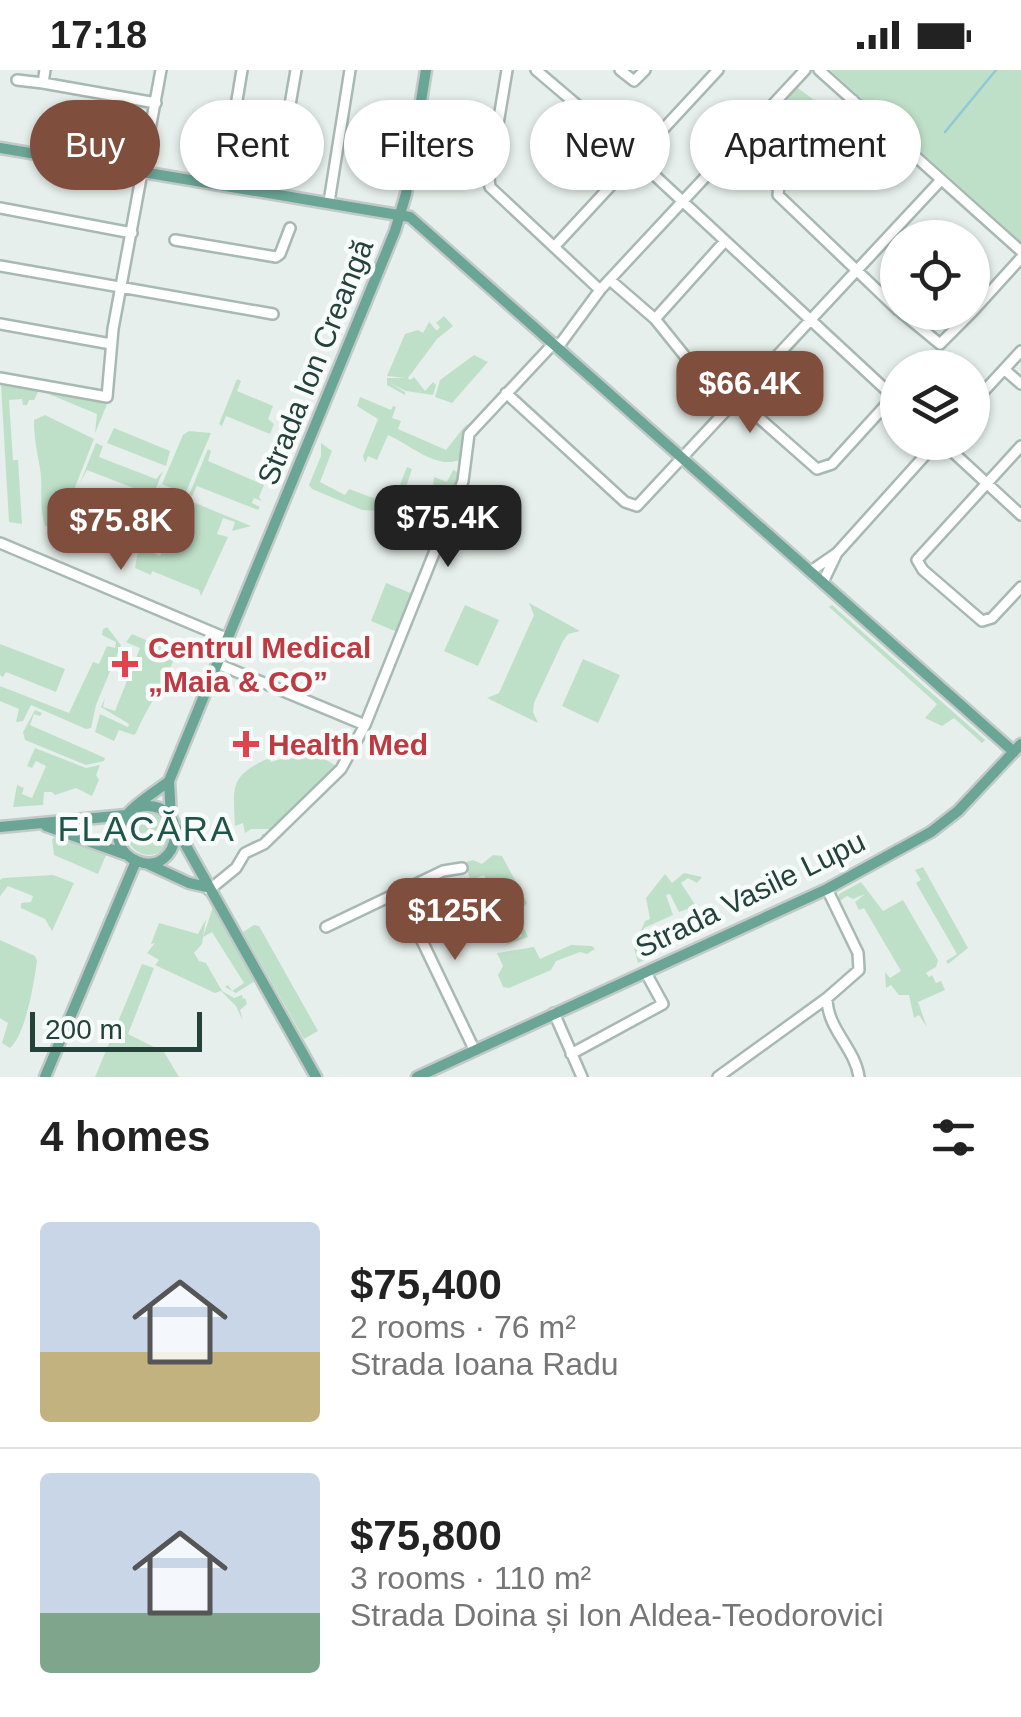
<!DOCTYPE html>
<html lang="en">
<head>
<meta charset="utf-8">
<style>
	:root { --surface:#fff; --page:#f2f2f2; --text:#222; --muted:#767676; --line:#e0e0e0; --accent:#804e3d }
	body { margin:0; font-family:Helvetica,sans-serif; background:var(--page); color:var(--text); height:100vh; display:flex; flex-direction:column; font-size:38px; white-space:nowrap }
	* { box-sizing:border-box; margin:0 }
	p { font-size:32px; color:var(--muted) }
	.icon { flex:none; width:55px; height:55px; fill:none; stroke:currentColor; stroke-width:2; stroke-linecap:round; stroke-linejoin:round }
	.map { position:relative; height:1007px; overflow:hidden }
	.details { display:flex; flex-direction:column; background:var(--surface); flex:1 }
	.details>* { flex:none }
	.hud { position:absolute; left:30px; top:30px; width:962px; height:90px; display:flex; gap:20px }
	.tools { position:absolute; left:880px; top:150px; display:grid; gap:20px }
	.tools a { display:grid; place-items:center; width:110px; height:110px; border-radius:50%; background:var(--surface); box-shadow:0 2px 8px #0004; font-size:50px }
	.scale { position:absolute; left:30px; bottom:25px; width:172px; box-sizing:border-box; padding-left:10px; border:5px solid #24423a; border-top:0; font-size:28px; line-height:35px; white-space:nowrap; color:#24423a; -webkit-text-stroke:8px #f7fbf9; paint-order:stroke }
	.price { position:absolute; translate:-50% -85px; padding:0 22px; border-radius:20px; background:var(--accent); color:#fff; font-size:32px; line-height:65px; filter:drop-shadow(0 2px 5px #0008) }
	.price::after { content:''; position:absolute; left:50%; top:60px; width:30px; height:22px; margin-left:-15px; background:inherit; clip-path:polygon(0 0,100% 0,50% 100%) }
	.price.selected { background:#222; color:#fff }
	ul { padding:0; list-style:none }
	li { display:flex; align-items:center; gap:30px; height:250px; padding:0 40px }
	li+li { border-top:2px solid var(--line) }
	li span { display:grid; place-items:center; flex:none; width:280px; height:200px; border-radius:10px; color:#555 }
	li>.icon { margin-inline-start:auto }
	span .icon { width:120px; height:120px; fill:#fffc; stroke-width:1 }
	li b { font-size:42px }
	h2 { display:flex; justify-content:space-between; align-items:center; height:120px; padding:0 40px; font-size:42px }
	.chip { padding:0 35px; border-radius:45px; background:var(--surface); box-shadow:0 2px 8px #0004; font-size:35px; line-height:90px }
	.chip.selected { background:var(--accent); color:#fff }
	.status { display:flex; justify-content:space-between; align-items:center; height:70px; padding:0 50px; background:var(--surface); direction:ltr }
	.status svg { height:28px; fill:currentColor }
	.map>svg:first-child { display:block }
	.green { fill:#bfe0c8 }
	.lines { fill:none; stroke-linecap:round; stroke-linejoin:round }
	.stream { stroke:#8ec9d4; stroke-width:2.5 }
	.minor-casing { stroke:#a8b8b2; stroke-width:14 }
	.major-casing { stroke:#c2cac8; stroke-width:15 }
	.minor { stroke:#fff; stroke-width:9 }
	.major { stroke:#6aa596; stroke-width:10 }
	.health-dot { fill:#e0444e; stroke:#f7fbf9; stroke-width:4 }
	.labels { text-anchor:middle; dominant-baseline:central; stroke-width:9; stroke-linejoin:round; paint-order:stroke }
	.street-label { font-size:30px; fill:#24423a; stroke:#f7fbf9 }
	.health-label { font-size:30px; font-weight:bold; fill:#be3a42; stroke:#f7fbf9; text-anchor:start }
	.quarter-label { font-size:35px; letter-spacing:2.5px; fill:#1f5548; stroke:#f7fbf9 }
</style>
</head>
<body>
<div class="status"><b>17:18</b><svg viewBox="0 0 49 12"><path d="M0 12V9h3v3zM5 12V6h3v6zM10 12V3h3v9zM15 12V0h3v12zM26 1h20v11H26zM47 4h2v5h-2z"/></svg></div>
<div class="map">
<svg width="1021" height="1007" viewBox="0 0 1021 1007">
	<rect width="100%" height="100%" fill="#e6efeb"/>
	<path class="green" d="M830 0H1021V172Z
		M795 16 817 32 814 35 829 49 820 68 814 63 810 68 777 34Z
		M444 246 453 256 437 269 408 308 410 310 414 307 425 321 433 312 436 315 433 325 406 321 390 313 405 322V325L387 315V308H405L387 306 405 264 418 260 423 263 429 252 437 261 440 257 436 253Z
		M474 285 488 292 452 333 435 327 440 310Z
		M237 309 241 311 237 321 273 336 268 349 274 354 270 364 226 346 222 356 219 354Z
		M4 311 106 329 108 332 95 363 97 344 39 320 34 330H29L27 335H23L22 329 9 330 13 390H18L22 454 9 452 1 314Z
		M360 327 391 340 393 336 396 337 392 348 401 351 398 359 446 380 464 357 481 345 464 368 461 389C438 401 411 375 388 365L377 390 368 386 365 393 363 386 378 349 357 336Z
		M45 345 94 369 59 458 45 456C39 437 43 417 40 398 37 382 34 367 34 350Z
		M114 358 170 381 166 396 107 373Z
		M189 361 211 363 185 424 162 414 183 365Z
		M96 373 103 376 99 387 156 409 163 401 144 448 142 447 149 424 87 400 80 413Z
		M321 373 332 381 320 412 345 425 349 419 392 435 407 397 412 399 404 423 430 437 437 420 433 416 434 407 447 412 453 400 460 403 459 414 438 463 433 461 436 452 394 436 392 440 380 437 378 441 362 440 312 419 309 415 321 386Z
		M208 379 211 381 208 391 264 415 259 427 262 431 254 428 252 433 260 437 258 440 197 416 192 426 189 425Z
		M158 426 169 431 164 446 156 443 142 478 160 486 175 451 166 447 178 426 251 456 232 461 235 452 223 448 217 464 228 467 201 526 199 520 152 501 151 505 135 498 138 482Z
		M386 513 413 524 397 562 371 551Z
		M529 533 580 561 568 564 563 571 534 633 533 642 538 653 487 628 499 623 534 545Z
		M465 535 499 550 478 596 444 581Z
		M832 535 985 670 982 673 954 648 942 656 925 648 937 634 829 537Z
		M107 557 121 575 96 635 91 658 86 659 31 635 23 651 16 652 19 639 0 631V616L69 643 93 592 99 594 107 576 115 578 116 572 102 565 103 559Z
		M132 564 176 583C167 613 148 634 136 663L134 665 119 660 114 671 95 662 100 644 128 657 129 654 101 637 105 628 103 637 115 641 140 578 126 572Z
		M0 574 65 599 56 622 6 602 3 607 0 605Z
		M583 589 620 605 598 653 562 636Z
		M35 640 42 643 40 646 34 644 30 655 105 688 104 691 86 695 25 670 23 662Z
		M35 678 86 698 100 695 96 705 99 710 92 726 76 718 55 725 52 722H44L43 735 13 737 17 715 24 718 22 724 32 728 46 696 36 691 32 698 27 696Z
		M313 682 338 697 262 772 251 775 252 771H262V764H270V759H251L245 763 243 753 235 756C233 715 230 706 269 688L271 692 281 689 283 683Z
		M127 763a22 22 0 1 1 44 0a22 22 0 1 1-44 0Z
		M56 766 106 785 98 804 54 785 52 769Z
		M493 785 502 786 527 833 517 843 528 867 503 876 522 866 515 847 510 848 516 864 499 873 498 869 510 863 484 805 474 809 476 815 473 816 464 793 449 797 473 790 482 794Z
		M923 797 968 878 948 894 946 891 957 884 916 813 921 810 915 800Z
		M684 803 702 807 697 813 688 808 681 813 696 836 679 842 670 824 666 825 673 845 644 858 642 866 651 887 638 893 634 878 645 851 650 849 646 828 665 804 672 813Z
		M53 805 74 813 52 861 45 849 21 838V833L31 832 33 826 8 816 0 826V810L3 808Z
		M861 812 883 841 903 830 938 890 936 897 926 903 929 907 932 905 936 913 941 911 945 920 918 932 927 957 919 945 914 948 909 925H899L891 915 886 918 885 902 890 908 901 901 864 838 859 840 855 832 865 824 853 829 847 826 838 832 839 824Z
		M213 837 255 911 236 923 225 917 228 915 232 921 244 913 212 862 203 867Z
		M206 849 202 874 194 883 199 891 206 893 222 921 234 928 242 925 243 929 245 928 247 934 240 940 243 951 236 936 221 921 215 923 155 895 159 890 147 883 155 873 151 874 159 853 198 864Z
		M254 855 259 856 318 961 304 969 243 862Z
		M0 870 35 886 37 891C34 912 26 964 10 978L2 973 8 953 0 948Z
		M571 875 592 876 595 879 587 884 580 882 556 891 551 900 509 918 503 917 498 905 503 896 497 883 534 877 540 889Z
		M142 894 154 898 128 964 164 982 179 1007H95Z"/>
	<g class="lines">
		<path class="stream" d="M945 62 996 0"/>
		<g class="minor-casing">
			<path id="minor" d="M45 0 43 13 156 33
				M507 0 489 108 490 117 600 220
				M536 0 596 51 898 331
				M620 0 634 11 645 0
				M819 0 1021 181
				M17 10 43 13
				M853 30 835 49 821 71 779 115 778 125 898 240
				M223 114 242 0
				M275 122 296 0
				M329 132 350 0
				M0 138 132 163
				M175 170 276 187 280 184 290 158
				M554 177 718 0
				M0 196 273 244
				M610 210 655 249 688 290 708 303 817 399 832 394 893 327
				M901 242 940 274 972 242
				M972 242 1021 188
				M655 249 725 171
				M0 254 111 274
				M558 277 600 220 805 0
				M1005 300 1021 314
				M0 308 107 327 113 259 161 0
				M506 323 625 432 637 436 941 110
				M972 334 1021 281
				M942 372 1021 445
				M1021 376 917 490 923 500 982 551 992 548 1021 517
				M0 473 228 569
				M811 501 837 483 937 372
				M823 512 836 485
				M218 594 365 655
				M209 820 236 798 245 783 264 774 341 699 365 655 463 411 469 364 554 273
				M399 823 474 979
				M326 857 443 801 462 798
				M827 928C827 959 855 978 859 1007
				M554 943 582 1007
				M571 984 663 934 646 903
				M718 1007 827 928 859 900 858 883 827 819"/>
		</g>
		<g class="major-casing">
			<path id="major" d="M0 78 410 147 1014 682
				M138 737C195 727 180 809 137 791 129 788 123 782 120 775 109 746 151 726 169 711
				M171 748 169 711 395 161 406 124 426 0
				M46 756 124 784
				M0 757 126 745
				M176 758 316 1007
				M148 794 189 813 207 817
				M45 1007 136 791
				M417 1007 827 819 931 762 958 741 1021 674"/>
		</g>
		<use href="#minor" class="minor"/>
		<use href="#major" class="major"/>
	</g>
	<g class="health-dot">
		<path d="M120 579h10v10h10v10h-10v10h-10v-10h-10v-10h10z"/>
		<path d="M241 659h10v10h10v10h-10v10h-10v-10h-10v-10h10z"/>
	</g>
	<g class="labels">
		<g class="street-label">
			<text transform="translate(315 292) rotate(-68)">Strada Ion Creangă</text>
			<text transform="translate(750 824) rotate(-26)">Strada Vasile Lupu</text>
		</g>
		<g class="health-label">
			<text x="148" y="577">Centrul Medical<tspan x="148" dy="34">„Maia &amp; CO”</tspan></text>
			<text x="268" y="674">Health Med</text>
		</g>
		<g class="quarter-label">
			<text x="147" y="758">FLACĂRA</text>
		</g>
	</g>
</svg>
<div class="tools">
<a><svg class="icon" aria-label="locate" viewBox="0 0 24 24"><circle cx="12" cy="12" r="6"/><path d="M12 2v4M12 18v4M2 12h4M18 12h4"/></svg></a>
<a><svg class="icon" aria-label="layers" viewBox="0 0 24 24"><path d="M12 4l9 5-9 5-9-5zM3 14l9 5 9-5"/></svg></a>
</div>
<div class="scale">200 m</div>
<b class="price" style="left:750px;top:366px">$66.4K</b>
<b class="price selected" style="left:448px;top:500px">$75.4K</b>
<b class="price" style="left:121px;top:503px">$75.8K</b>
<b class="price" style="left:455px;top:893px">$125K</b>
<div class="hud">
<a class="chip selected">Buy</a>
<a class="chip">Rent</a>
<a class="chip">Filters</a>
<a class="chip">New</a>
<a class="chip">Apartment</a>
</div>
</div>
<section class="details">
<h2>4 homes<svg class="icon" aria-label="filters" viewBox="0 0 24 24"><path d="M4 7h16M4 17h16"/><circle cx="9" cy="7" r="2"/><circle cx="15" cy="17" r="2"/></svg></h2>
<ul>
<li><span style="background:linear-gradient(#c9d6e8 65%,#c2b280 0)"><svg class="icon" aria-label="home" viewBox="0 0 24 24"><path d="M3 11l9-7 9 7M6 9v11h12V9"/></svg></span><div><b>$75,400</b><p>2 rooms · 76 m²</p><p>Strada Ioana Radu</p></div></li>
<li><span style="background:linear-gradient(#c9d6e8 70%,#7fa58c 0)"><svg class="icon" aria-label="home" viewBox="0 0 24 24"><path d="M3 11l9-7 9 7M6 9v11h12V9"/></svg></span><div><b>$75,800</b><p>3 rooms · 110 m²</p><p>Strada Doina și Ion Aldea-Teodorovici</p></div></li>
</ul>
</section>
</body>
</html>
